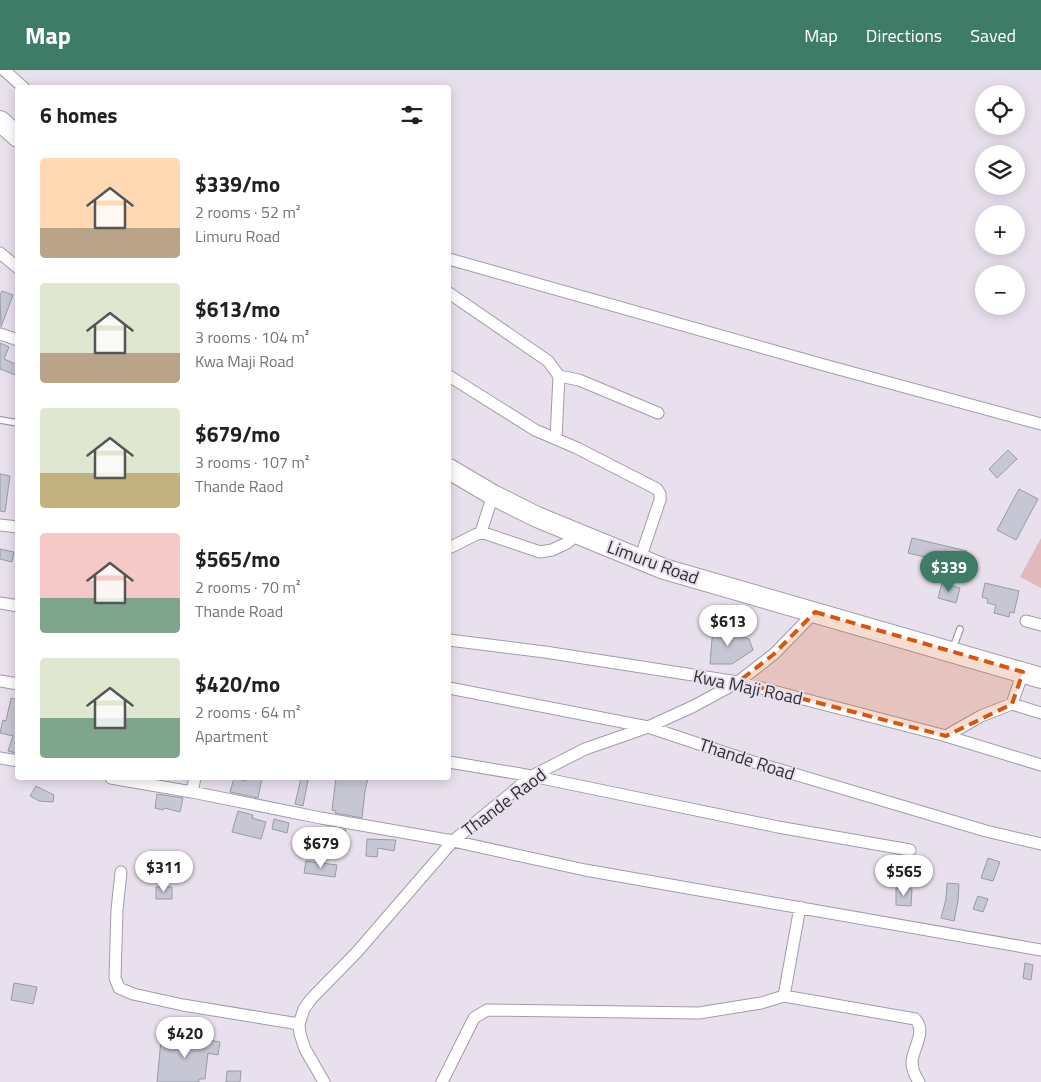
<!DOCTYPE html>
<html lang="en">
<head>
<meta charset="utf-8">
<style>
	:root { --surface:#fff; --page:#f2f2f2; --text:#202124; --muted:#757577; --accent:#3f7c67 }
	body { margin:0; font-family:"Titillium Web",sans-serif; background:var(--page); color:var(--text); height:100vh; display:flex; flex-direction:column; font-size:19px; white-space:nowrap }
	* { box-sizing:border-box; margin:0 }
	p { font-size:16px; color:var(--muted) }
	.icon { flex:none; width:28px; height:28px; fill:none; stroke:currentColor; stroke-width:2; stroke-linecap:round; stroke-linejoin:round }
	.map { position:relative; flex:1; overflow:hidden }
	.sheet { position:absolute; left:15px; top:15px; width:436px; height:695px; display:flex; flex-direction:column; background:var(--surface); border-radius:5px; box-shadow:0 2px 12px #0003 }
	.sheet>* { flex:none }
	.fabs { position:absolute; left:975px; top:15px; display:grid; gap:10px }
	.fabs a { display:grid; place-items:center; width:50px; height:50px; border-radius:50%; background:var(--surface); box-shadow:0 2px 12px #0003; font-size:25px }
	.price { position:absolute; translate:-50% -42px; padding:0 11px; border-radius:18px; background:#fff; color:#222; font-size:16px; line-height:32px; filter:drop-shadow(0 1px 2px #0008) }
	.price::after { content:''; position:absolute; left:50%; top:30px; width:15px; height:11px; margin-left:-8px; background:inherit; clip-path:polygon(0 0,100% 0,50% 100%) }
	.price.active { background:var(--accent); color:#fff }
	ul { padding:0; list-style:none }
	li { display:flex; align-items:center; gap:15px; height:125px; padding:0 25px }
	li span { display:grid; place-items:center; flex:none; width:140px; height:100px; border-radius:5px; color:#555 }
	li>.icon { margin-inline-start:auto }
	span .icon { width:60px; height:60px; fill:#fffc; stroke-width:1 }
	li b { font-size:21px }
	h2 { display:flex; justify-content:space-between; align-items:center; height:60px; padding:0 25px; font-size:21px }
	header { display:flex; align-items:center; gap:30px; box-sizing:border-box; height:70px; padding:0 25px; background:var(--accent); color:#fff }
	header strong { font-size:24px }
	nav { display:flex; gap:28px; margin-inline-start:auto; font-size:18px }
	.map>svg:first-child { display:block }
	.green { fill:#e3b8ba }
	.building { fill:#c6c6d4; stroke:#9999a7 }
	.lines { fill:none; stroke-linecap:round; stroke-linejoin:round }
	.lane-casing { stroke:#a39ba7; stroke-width:8 }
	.street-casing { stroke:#a39ba7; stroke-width:13 }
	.highway-casing { stroke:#a39ba7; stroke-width:22 }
	.lane { stroke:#fff; stroke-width:5.5 }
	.street { stroke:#fff; stroke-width:11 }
	.highway { stroke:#fff; stroke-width:20 }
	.marked { fill:#d65510; fill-opacity:0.2; stroke:#d65510; stroke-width:4; stroke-dasharray:10 6; stroke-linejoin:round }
	.labels { text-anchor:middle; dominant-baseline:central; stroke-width:4; stroke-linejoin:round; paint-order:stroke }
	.street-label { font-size:18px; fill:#333035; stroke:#e9e0ed }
</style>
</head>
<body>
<header>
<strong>Map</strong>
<nav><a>Map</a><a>Directions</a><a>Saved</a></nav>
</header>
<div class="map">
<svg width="1041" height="1012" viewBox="0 0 1041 1012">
	<rect width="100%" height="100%" fill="#e9e0ed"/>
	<path class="green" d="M1041 468V518L1020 507Z"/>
	<path class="building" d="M2 221 13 225 1 257 0 225Z
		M0 273 9 277 4 289 18 295V306L0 299Z
		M1008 380 1017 389 997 408 989 399Z
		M0 404 10 406 5 442 0 441Z
		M1019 419 1038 429 1016 470 997 460Z
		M912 468 967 481 963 496 908 483Z
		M0 479 14 482 12 492 0 489Z
		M942 513 960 518 956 533 938 528Z
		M985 513 1019 521 1014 543 1010 542 1009 547 994 543 996 535 987 533 988 529 982 527Z
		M713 557 749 569 753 580 732 594H710Z
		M11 628 18 630 16 683 8 681 13 666 0 663 3 650 6 651Z
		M234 708 246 711 247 708H262L258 728 230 722Z
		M301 708 308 710 303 736 295 734Z
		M336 708H368L365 721 362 748 335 743 336 741 332 740Z
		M36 716 54 725 53 732 39 731 30 726Z
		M157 724 183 728 180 742 164 738 163 740 155 738Z
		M238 741 253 745 252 748 266 752 261 769 232 762Z
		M274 749 289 753 287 763 272 759Z
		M331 757 346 760 342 773 327 769Z
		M367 769 396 770 394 781 378 778 377 787 366 786Z
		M988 788 1000 792 993 811 981 808Z
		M306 791 337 795 335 807 304 803Z
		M947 813 959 814 958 831 954 851 941 848 946 829Z
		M156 817H172V829H156Z
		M896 818 912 819 911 836 896 835Z
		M978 826 988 829 983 842 973 839Z
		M1025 893 1033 895 1031 910 1023 908Z
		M14 913 37 917 33 934 11 930Z
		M180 963 195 965V968L220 972 218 985 208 983 205 1009H199V1012H157L161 970 178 972Z
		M227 1001H241L240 1012H226Z"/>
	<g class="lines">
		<g class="lane-casing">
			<path id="lane" d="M0 350 18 353
				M953 578 960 559"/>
		</g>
		<g class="street-casing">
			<path id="street" d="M4 0 24 18
				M0 183 18 198
				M449 189 824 295 1041 354
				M449 223 548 291 559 306 556 369 577 378 657 419 660 424V430L640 489
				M0 264 18 270
				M449 306 535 360 556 369
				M559 306 579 310 658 343
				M0 455 18 457
				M481 462 493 425
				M449 478 481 462 540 482 552 480 567 473 578 464
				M0 533 18 536
				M1026 551 1041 555
				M449 570 545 582 738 612 946 666 1041 695
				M0 611 18 614
				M449 618 648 657 747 690 986 761 1041 774
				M1012 634 1023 602
				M946 666 981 646 1012 634 1041 643
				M0 688 18 691
				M449 692 532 706 778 757 910 780
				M111 708 192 722 321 748 453 771 585 800 1041 880
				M192 722 195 708
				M121 802 117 840 115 908 119 918 133 924 183 935 299 954
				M784 926 800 837
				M324 1012 305 979 300 964 299 954 304 939 311 929 357 882 453 771 532 706 585 679 648 657 694 636 738 612 774 584 815 542
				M442 1012 474 948 487 940 699 943 761 933 784 926 915 949C927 961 913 978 912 992 912 1000 915 1006 919 1012"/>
		</g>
		<g class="highway-casing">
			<path id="highway" d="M0 51 18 67
				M449 399 493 425 537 447 664 499 1041 608"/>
		</g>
		<use href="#lane" class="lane"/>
		<use href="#street" class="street"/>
		<use href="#highway" class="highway"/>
	</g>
	<path class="marked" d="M815 542 1023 602 1012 634 946 666 738 612 774 584Z"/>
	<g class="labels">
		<g class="street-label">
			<text transform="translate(653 492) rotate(20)">Limuru Road</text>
			<text transform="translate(748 617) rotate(12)">Kwa Maji Road</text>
			<text transform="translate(747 689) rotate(18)">Thande Road</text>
			<text transform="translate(504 732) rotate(-37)">Thande Raod</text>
		</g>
	</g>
</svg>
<div class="fabs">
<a><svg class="icon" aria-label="locate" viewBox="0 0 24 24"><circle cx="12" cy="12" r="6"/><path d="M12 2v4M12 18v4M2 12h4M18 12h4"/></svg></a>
<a><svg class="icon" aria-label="layers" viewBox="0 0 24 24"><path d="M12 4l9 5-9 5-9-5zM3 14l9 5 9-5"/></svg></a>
<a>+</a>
<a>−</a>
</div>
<b class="price active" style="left:949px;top:523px">$339</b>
<b class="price" style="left:728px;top:577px">$613</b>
<b class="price" style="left:321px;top:799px">$679</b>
<b class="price" style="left:164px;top:823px">$311</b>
<b class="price" style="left:904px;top:827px">$565</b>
<b class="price" style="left:185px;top:989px">$420</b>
<section class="sheet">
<h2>6 homes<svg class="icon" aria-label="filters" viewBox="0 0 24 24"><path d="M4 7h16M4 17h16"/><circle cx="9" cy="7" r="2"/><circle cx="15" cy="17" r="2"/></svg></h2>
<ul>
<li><span style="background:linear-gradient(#ffd9b3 70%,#b9a48a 0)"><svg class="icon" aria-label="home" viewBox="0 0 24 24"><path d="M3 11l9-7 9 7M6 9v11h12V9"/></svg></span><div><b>$339/mo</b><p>2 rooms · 52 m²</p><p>Limuru Road</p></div></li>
<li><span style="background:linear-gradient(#dfe7d0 70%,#b9a48a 0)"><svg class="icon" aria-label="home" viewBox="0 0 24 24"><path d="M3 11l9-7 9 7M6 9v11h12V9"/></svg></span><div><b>$613/mo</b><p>3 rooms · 104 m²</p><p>Kwa Maji Road</p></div></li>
<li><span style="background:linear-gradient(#dfe7d0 65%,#c2b280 0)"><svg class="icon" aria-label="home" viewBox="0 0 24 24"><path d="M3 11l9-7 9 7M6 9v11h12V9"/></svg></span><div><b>$679/mo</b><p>3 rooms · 107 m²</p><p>Thande Raod</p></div></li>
<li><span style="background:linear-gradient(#f6c9c9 65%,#7fa58c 0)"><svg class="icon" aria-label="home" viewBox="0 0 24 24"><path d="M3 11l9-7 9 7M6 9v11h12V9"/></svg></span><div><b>$565/mo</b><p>2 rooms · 70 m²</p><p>Thande Road</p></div></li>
<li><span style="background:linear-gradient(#dfe7d0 60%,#7fa58c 0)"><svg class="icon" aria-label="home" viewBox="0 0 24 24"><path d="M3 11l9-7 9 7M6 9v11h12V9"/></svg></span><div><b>$420/mo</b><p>2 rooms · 64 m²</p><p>Apartment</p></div></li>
</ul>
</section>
</div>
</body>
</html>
